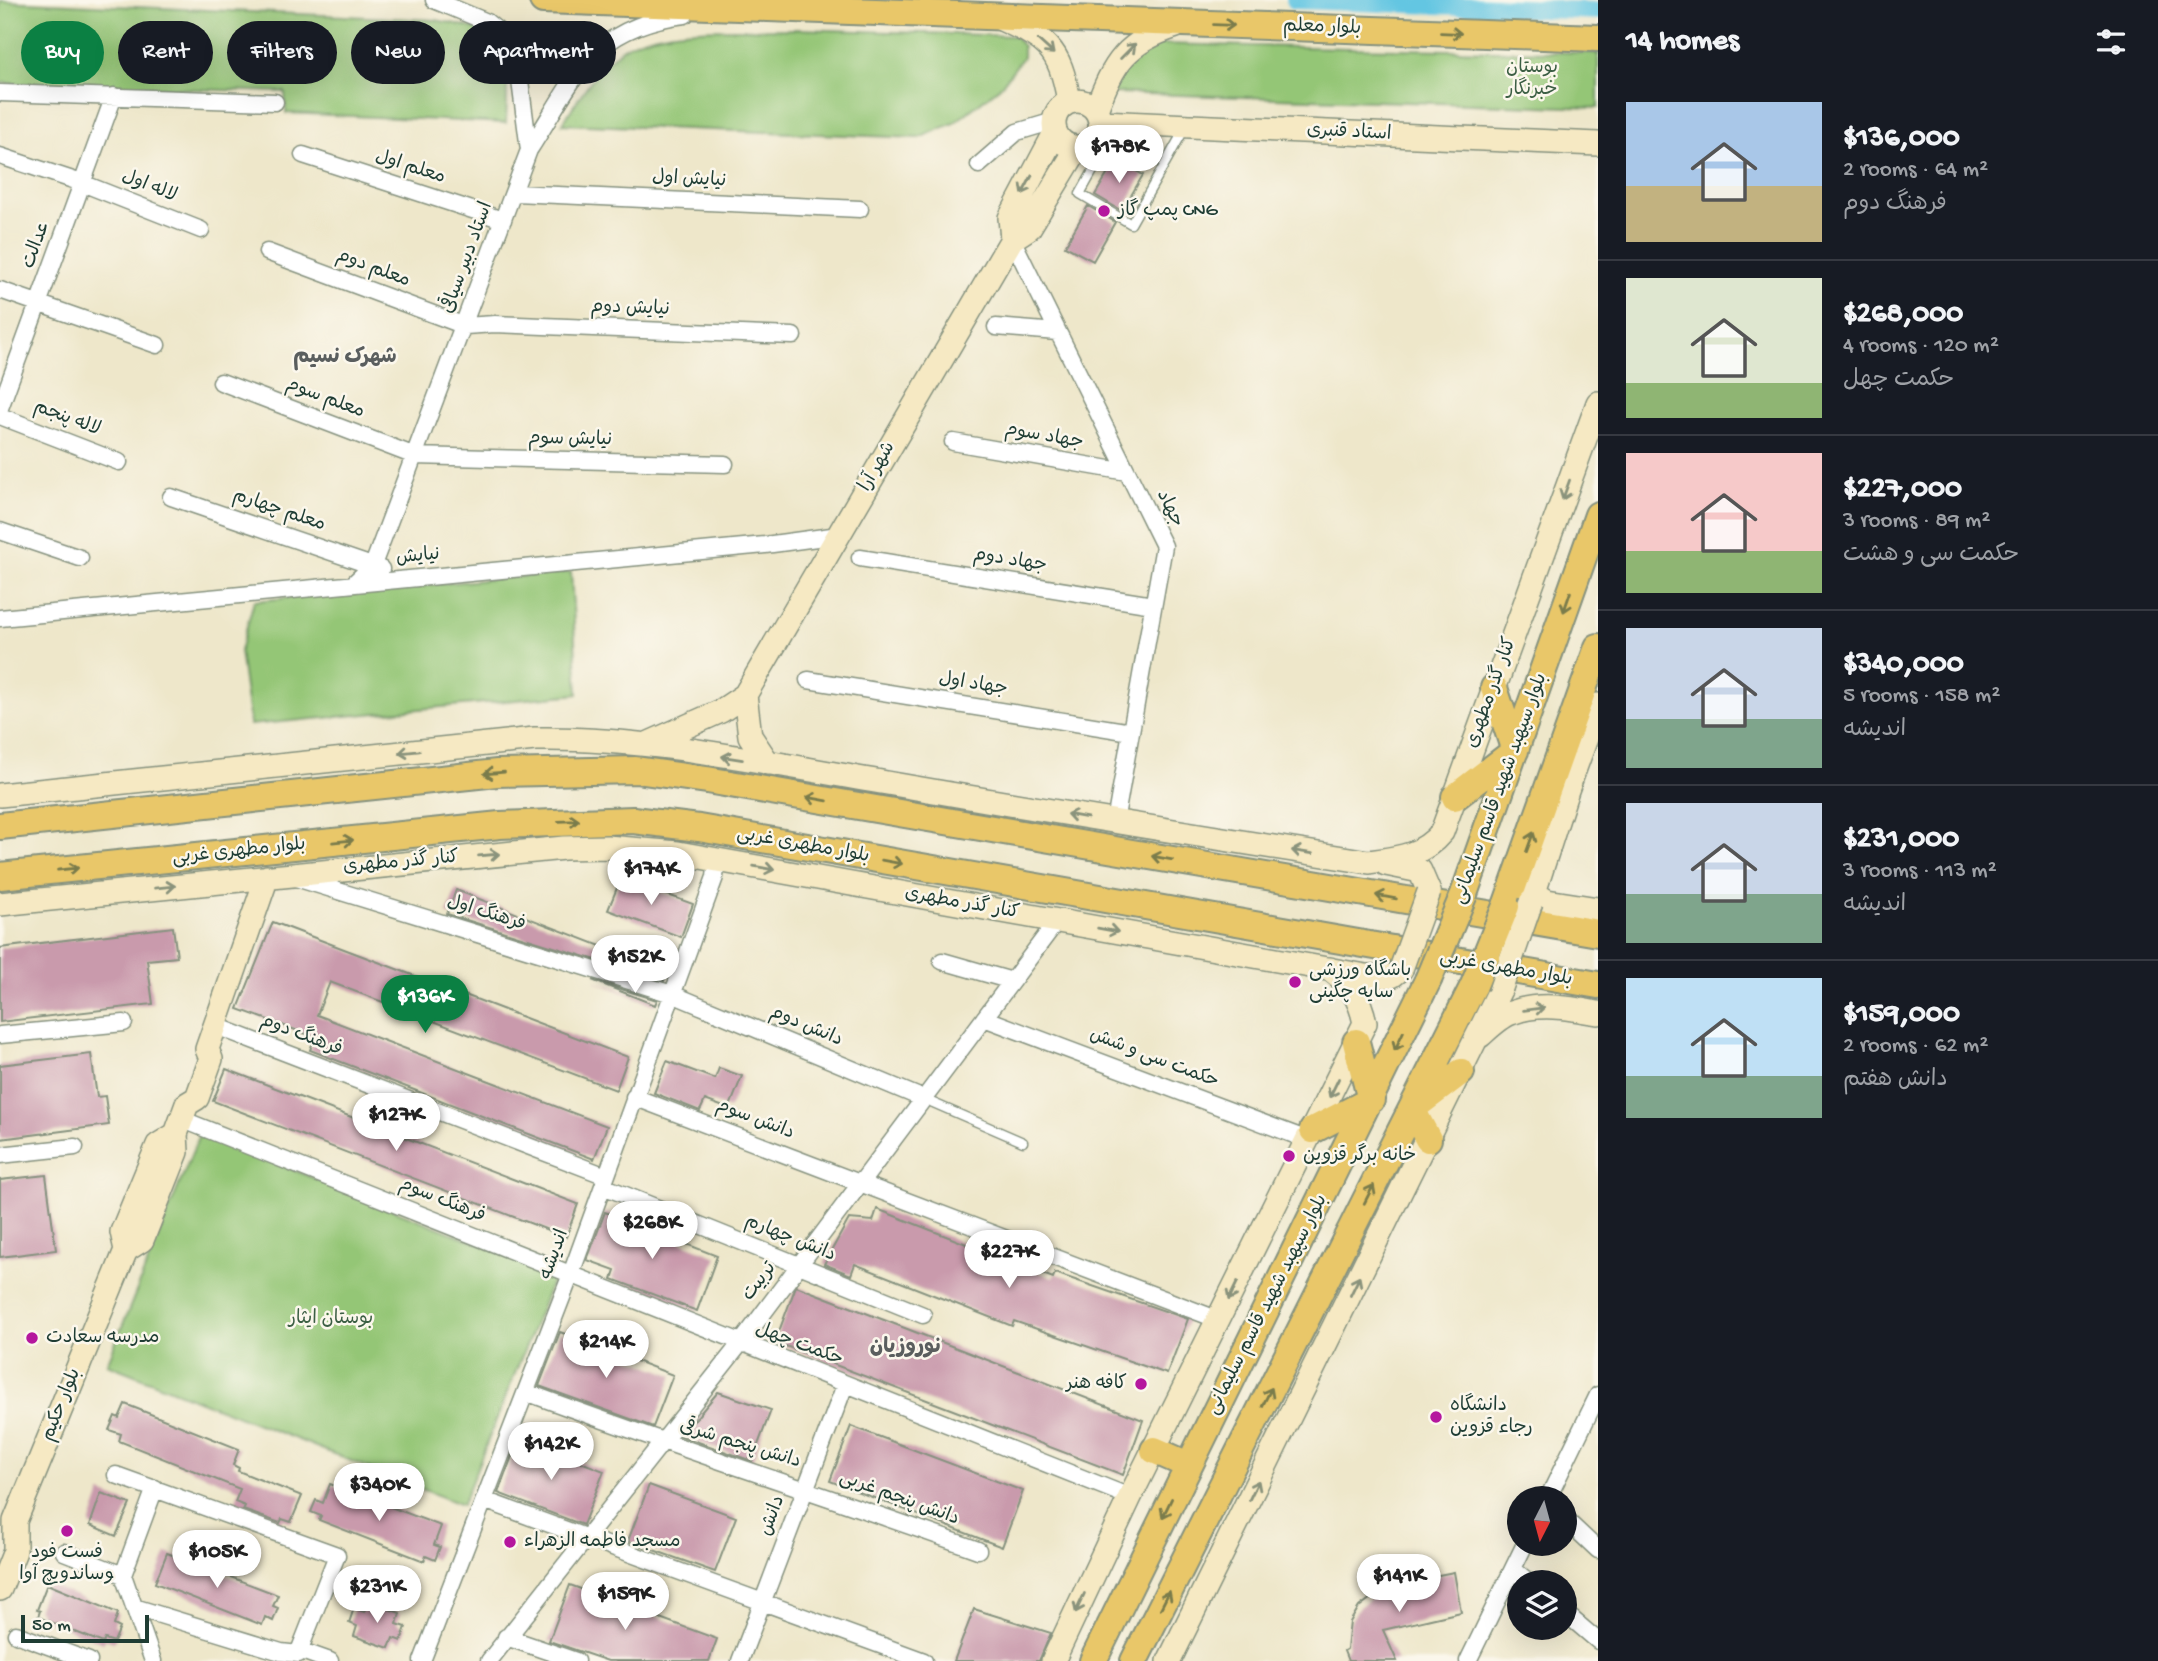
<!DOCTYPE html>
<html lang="en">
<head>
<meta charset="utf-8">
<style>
	:root { --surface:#171b24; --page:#242831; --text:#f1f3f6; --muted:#9ea1a6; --line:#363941; --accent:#0b8043 }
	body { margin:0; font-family:"Gochi Hand","Playpen Sans Arabic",sans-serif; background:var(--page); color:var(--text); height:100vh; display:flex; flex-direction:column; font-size:26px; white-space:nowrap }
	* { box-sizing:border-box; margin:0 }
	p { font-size:23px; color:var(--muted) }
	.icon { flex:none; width:38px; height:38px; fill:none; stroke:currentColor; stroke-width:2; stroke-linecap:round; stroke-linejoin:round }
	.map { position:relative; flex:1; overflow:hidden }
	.sheet { display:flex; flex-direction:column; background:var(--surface); width:560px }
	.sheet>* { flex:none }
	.banner { position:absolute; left:21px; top:21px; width:665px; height:63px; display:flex; gap:14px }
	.needle { width:46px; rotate:186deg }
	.controls { position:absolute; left:1507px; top:1486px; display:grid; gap:14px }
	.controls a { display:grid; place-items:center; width:70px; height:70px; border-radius:50%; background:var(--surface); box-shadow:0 7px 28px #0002; font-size:35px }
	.scale { position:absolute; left:21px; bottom:18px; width:128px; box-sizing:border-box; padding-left:7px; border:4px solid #1f3d34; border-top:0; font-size:19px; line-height:24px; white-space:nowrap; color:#1f3d34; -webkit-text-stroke:5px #fbf7ec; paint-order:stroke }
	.price { position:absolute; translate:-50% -60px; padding:0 16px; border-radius:24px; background:#fff; color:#222; font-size:23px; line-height:46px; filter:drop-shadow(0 2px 4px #0008) }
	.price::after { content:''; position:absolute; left:50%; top:42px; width:21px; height:16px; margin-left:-10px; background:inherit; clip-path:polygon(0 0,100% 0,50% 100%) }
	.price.selected { background:var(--accent); color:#fff }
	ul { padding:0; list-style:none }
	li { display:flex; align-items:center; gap:21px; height:175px; padding:0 28px }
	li+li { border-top:2px solid var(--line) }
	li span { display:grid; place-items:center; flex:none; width:196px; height:140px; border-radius:0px; color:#555 }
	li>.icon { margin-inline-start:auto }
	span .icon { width:84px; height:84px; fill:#fffc; stroke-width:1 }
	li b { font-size:30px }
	h2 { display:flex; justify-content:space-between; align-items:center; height:84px; padding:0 28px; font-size:30px }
	.pill { padding:0 24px; border-radius:32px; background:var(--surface); box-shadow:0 7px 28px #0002; font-size:24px; line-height:63px }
	.pill.selected { background:var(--accent); color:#fff }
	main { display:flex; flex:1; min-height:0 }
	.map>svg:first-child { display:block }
	.green { fill:#94c676; stroke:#5a8255; stroke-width:2 }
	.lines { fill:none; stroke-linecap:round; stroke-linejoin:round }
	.canal { stroke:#64c6e2; stroke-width:18 }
	.building { fill:#c99aac }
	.lane-casing { stroke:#86927f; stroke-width:11 }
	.street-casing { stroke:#86927f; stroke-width:19 }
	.secondary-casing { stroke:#86927f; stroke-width:26 }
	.primary-casing { stroke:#86927f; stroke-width:30 }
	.lane { stroke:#fff; stroke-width:8 }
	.street { stroke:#fff; stroke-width:16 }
	.secondary { stroke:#f6e9c3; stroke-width:23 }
	.primary { stroke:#e9c769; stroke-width:26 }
	.secondary-bridge-casing { stroke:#86927f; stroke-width:26; stroke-linecap:butt }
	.primary-bridge-casing { stroke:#86927f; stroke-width:30; stroke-linecap:butt }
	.secondary-bridge { stroke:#f6e9c3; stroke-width:23 }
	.primary-bridge { stroke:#e9c769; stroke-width:26 }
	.oneway { stroke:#7a7b4c }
	.oneway2 { stroke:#8a937c }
	.poi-dot { fill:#b5179e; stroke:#fbf7ec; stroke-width:2.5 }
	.labels { text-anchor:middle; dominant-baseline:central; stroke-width:5; stroke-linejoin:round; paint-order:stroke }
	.street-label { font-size:19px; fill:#1f3d34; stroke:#fbf7ec }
	.park-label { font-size:19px; fill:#3c5f44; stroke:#fbf7ec }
	.poi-label { font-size:19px; fill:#1f3d34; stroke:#fbf7ec; text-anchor:start }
	.neighbourhood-label { font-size:21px; font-weight:bold; fill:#5a5e5e; stroke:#fbf7ec }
</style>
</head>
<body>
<main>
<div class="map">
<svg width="1598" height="1661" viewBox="0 0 1598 1661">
	<rect width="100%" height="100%" fill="#fbf7ec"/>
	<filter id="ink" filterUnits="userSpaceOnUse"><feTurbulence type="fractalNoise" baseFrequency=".0143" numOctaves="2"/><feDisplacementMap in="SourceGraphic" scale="14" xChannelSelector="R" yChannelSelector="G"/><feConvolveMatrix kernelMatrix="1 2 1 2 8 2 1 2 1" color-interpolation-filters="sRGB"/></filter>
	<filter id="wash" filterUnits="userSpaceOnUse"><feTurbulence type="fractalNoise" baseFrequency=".00686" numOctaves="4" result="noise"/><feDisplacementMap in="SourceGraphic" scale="28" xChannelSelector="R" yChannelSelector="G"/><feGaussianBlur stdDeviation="1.57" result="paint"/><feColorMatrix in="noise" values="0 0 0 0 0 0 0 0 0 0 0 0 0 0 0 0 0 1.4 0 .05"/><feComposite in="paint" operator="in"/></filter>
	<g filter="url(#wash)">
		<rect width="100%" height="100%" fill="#eee7ca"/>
		<path class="green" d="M0 1 436 20C449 23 467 25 479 31 513 48 507 93 506 123L286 113 285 92 0 83Z
			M796 29 1015 36 1023 47V57L1000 87 954 123 919 138 562 124C578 99 594 72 618 52 656 21 747 31 796 29Z
			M1153 44 1598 53V108L1113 93 1106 81Z
			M571 572 578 694 250 725 240 651 254 601Z
			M200 1133 555 1274 462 1505 107 1364Z"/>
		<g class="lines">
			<path class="canal" d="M1295 0 1598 11"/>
		</g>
		<g id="blocks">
			<path class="building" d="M1116 160 1143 175 1122 211 1095 195Z
				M1088 206 1115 222 1093 261 1065 246Z
				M621 878 693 904 681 937 608 910Z
				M456 890 668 972 664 981 447 914Z
				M273 922 628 1057 616 1090 330 982 317 1015 607 1126 594 1159 310 1050 315 1037 238 1009Z
				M173 927 177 957 147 960 153 1004 0 1022V948Z
				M592 980 657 1000 655 1005Z
				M91 1054 97 1097 105 1096 109 1125 0 1139V1065Z
				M667 1061 715 1079 719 1068 742 1076 729 1109 705 1100 700 1111 654 1093Z
				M226 1069 578 1204 566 1237 213 1101Z
				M46 1175 56 1250 0 1257V1180Z
				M877 1209 1053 1278 1055 1273 1188 1319 1167 1374 1014 1321 1012 1326 855 1264 851 1275 824 1264 849 1219 873 1221Z
				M605 1212 717 1256 697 1311 612 1279 615 1270 587 1260Z
				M796 1286 1143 1420 1123 1475 775 1342Z
				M560 1332 673 1375 653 1427 539 1386Z
				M718 1392 771 1410 752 1461 681 1436Z
				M125 1404 239 1449 233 1465 239 1468 238 1471 302 1496 291 1522 282 1519 280 1523 243 1510 245 1506 235 1502 240 1489 119 1441 121 1434 109 1430 115 1416 119 1418Z
				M851 1426 1023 1491 1002 1547 830 1481Z
				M519 1438 604 1471 583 1525 498 1493Z
				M330 1484 441 1526 434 1545 440 1547 435 1560 426 1556 424 1561 319 1520 321 1516 311 1512 316 1500 323 1503Z
				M649 1485 736 1517 715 1572 628 1541Z
				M101 1493 130 1504 116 1536 90 1525Z
				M167 1553 278 1595 273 1606 278 1608 273 1621 265 1617 262 1625 155 1583Z
				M1454 1572 1461 1612 1383 1630 1397 1661H1348L1344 1651 1347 1649 1350 1622 1359 1607 1379 1592 1378 1587Z
				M47 1584 118 1613 114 1625 120 1628 114 1642 105 1639 103 1643 38 1617 40 1611 37 1610Z
				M570 1585 717 1639 709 1661H608L549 1641Z
				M368 1601 400 1613 397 1624 406 1627 401 1641 393 1638 389 1648 354 1636 357 1626 349 1623 354 1608 364 1612Z
				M974 1609 1051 1633 1039 1661H954Z"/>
		</g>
	</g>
	<g filter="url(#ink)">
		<use href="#blocks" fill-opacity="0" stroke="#86927f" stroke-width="2"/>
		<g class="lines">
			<g class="lane-casing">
				<path id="lane" d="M1119 125 1080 194 1131 224 1184 130
					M924 1099 1023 1142"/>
			</g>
			<g class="street-casing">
				<path id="street" d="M0 93 275 102
					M529 150C575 79 590 26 685 15
					M303 155 503 220
					M0 156 82 183 201 230
					M979 165 1017 132 1054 121
					M515 193 860 209
					M1012 239 1164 546 1115 822
					M267 252 465 326 495 324 793 336
					M0 290 157 345
					M996 327 1057 332
					M221 382 415 456 725 464
					M0 408 114 96
					M0 416 119 462
					M953 442 1127 472
					M171 497 381 569
					M0 531 80 558
					M860 558 1153 605
					M353 584 373 565 529 150 519 73 514 53 503 35 487 22 434 0
					M0 618 765 545 839 535
					M808 680 1131 732
					M296 878 672 994 924 1099
					M942 961 1012 981
					M984 1018 1308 1140
					M216 1026 606 1176
					M0 1035 124 1023
					M634 1097 1219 1320
					M181 1119 1130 1497
					M0 1155 75 1147
					M603 1186 923 1315
					M526 1392C676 1448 828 1496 978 1550
					M116 1475 337 1555 298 1654 281 1652 134 1607
					M1548 1498 1598 1395
					M484 1500 924 1661
					M1564 1518 1598 1550
					M64 1552 123 1575 153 1661
					M1513 1569 1529 1582
					M123 1575 155 1488
					M1564 1612 1598 1641
					M16 1634 89 1661
					M506 1637 576 1661
					M299 1650 330 1661
					M422 1661 571 1274 715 877 717 860
					M489 1661 740 1344 1057 921
					M740 1661 845 1385
					M1468 1661 1525 1544"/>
			</g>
			<g class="secondary-casing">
				<path id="secondary" d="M997 17C1047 40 1059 45 1069 101
					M1054 124a23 23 0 1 1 46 0a23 23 0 1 1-46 0Z
					M1096 110C1114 62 1126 42 1176 26
					M1101 122 1598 144
					M1012 239 1010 218 1055 133
					M745 695 750 736 768 763
					M647 744 721 711 745 695 1012 239 1029 228 1078 147
					M0 795 535 739C653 737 771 764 887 783 1048 811 1208 837 1369 862 1399 858 1422 856 1442 832L1598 403
					M1386 864 1420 871 1429 892
					M1534 893 1547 901 1598 909
					M1531 902 1567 790 1598 705
					M0 904 564 848 607 847 678 853 1366 976H1392L1401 969
					M1480 1036C1489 1028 1500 1017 1511 1013 1538 1002 1570 1008 1598 1013
					M126 1250 142 1240 177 1152 176 1134 187 1104 197 1098 211 1059 207 1049 267 877
					M0 1589 15 1551V1521L126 1250 122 1232 158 1145 176 1134
					M1053 1661 1130 1497 1365 1023C1360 998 1350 984 1330 969
					M1169 1661 1501 988"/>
			</g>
			<g class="primary-casing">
				<path id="primary" d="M543 0 1598 38
					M1455 797 1515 751 1494 688
					M0 826 497 773 636 770 707 780 1598 933
					M0 876 500 825 633 820 699 828 1598 985
					M1464 894 1598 515
					M1506 906 1598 647
					M1313 1130 1371 1100 1356 1042
					M1428 1139 1412 1109 1461 1072
					M1154 1450 1188 1465
					M1093 1661 1428 980
					M1134 1661 1474 985"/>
			</g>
			<use href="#lane" class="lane"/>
			<use href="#street" class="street"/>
			<use href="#secondary" class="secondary"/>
			<use href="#primary" class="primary"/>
			<g class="secondary-bridge-casing">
				<path id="secondary-bridge" d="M1401 969 1429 892
					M1501 988 1531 902"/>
			</g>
			<g class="primary-bridge-casing">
				<path id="primary-bridge" d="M1428 980 1464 894
					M1474 985 1506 906"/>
			</g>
			<use href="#secondary-bridge" class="secondary-bridge"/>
			<use href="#primary-bridge" class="primary-bridge"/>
		</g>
		<defs><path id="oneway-shaft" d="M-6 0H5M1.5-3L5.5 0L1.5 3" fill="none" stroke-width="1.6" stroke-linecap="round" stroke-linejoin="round" transform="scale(1.75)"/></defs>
		<g class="oneway">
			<use href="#oneway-shaft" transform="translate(1224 25) rotate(2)"/>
			<use href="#oneway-shaft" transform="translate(1451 33) rotate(2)"/>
			<use href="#oneway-shaft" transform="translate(1567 602) rotate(109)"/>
			<use href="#oneway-shaft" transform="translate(494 773) rotate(175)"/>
			<use href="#oneway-shaft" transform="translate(817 799) rotate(-170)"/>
			<use href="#oneway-shaft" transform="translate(569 821) rotate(-2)"/>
			<use href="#oneway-shaft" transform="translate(343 841) rotate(-6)"/>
			<use href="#oneway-shaft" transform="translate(1530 842) rotate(-70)"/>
			<use href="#oneway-shaft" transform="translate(1162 858) rotate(-170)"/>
			<use href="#oneway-shaft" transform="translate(892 862) rotate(10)"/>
			<use href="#oneway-shaft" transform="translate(68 869) rotate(-6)"/>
			<use href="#oneway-shaft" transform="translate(1386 897) rotate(-170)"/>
			<use href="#oneway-shaft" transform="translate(1399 1041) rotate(115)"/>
			<use href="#oneway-shaft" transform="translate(1369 1194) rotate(-63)"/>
			<use href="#oneway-shaft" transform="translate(1267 1397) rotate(-63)"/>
			<use href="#oneway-shaft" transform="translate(1167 1508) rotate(116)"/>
			<use href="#oneway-shaft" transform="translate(1165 1600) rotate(-63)"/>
		</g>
		<g class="oneway2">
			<use href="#oneway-shaft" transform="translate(1046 47) rotate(42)"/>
			<use href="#oneway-shaft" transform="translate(1128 51) rotate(-45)"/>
			<use href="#oneway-shaft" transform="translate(1027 185) rotate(118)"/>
			<use href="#oneway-shaft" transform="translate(1566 490) rotate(110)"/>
			<use href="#oneway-shaft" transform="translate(409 752) rotate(174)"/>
			<use href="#oneway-shaft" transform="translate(732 758) rotate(-171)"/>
			<use href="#oneway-shaft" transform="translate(1077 816) rotate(-170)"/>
			<use href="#oneway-shaft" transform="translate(1302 852) rotate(-171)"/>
			<use href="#oneway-shaft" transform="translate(489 855) rotate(-5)"/>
			<use href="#oneway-shaft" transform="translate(764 868) rotate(10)"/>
			<use href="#oneway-shaft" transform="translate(165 887) rotate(-6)"/>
			<use href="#oneway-shaft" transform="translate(1108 930) rotate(10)"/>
			<use href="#oneway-shaft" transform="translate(1534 1009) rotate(-7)"/>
			<use href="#oneway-shaft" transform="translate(1334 1088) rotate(116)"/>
			<use href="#oneway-shaft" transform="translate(1355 1286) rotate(-64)"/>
			<use href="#oneway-shaft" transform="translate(1233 1291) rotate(116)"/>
			<use href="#oneway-shaft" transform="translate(1254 1490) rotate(-64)"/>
			<use href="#oneway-shaft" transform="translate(1080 1603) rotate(115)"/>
		</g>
	</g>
	<g class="poi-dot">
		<circle cx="1104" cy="211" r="7"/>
		<circle cx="1295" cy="982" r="7"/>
		<circle cx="1289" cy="1156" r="7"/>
		<circle cx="32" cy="1338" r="7"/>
		<circle cx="1141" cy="1384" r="7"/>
		<circle cx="1436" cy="1417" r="7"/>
		<circle cx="67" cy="1531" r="7"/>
		<circle cx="510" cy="1542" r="7"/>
	</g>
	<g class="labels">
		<g class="street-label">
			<text transform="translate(1322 28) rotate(2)">بلوار معلم</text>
			<text transform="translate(1349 133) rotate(3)">استاد قنبری</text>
			<text transform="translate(410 168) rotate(18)">معلم اول</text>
			<text transform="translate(689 180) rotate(3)">نیایش اول</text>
			<text transform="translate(149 187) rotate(22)">لاله اول</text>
			<text transform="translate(37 245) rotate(-70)">عدالت</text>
			<text transform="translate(468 258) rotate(-70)">استاد دبیر سیاقی</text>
			<text transform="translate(373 269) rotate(21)">معلم دوم</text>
			<text transform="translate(630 309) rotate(2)">نیایش دوم</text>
			<text transform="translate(325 399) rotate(21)">معلم سوم</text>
			<text transform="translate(67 419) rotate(21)">لاله پنجم</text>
			<text transform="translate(1044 437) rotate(10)">جهاد سوم</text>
			<text transform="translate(570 440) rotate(1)">نیایش سوم</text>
			<text transform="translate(878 467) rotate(-60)">شهر آرا</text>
			<text transform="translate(1169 509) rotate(64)">جهاد</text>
			<text transform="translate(279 511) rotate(19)">معلم چهارم</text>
			<text transform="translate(418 557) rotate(-5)">نيايش</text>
			<text transform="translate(1010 561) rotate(9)">جهاد دوم</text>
			<text transform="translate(973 685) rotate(9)">جهاد اول</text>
			<text transform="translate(1492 693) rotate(-70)">کنار گذر مطهری</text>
			<text transform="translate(1501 789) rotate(-70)">بلوار سپهبد شهید قاسم سلیمانی</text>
			<text transform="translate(803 846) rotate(10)">بلوار مطهری غربی</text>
			<text transform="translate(239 852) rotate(-6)">بلوار مطهری غربی</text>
			<text transform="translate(401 863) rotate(-5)">کنار گذر مطهری</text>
			<text transform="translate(962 904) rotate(10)">کنار گذر مطهری</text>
			<text transform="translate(486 914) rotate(17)">فرهنگ اول</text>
			<text transform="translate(1506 969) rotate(10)">بلوار مطهری غربی</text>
			<text transform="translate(806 1027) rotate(23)">دانش دوم</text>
			<text transform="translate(301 1036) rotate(21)">فرهنگ دوم</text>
			<text transform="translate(1154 1059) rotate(21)">حکمت سی و شش</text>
			<text transform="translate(755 1120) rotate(21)">دانش سوم</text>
			<text transform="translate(442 1201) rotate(22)">فرهنگ سوم</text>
			<text transform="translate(790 1239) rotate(22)">دانش چهارم</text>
			<text transform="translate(555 1255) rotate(-70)">اندیشه</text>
			<text transform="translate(760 1282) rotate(-53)">تربیت</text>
			<text transform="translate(1268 1305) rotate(-63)">بلوار سپهبد شهید قاسم سلیمانی</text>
			<text transform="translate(799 1345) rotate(21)">حکمت چهل</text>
			<text transform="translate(62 1405) rotate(-68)">بلوار حکیم</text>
			<text transform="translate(740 1445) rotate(17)">دانش پنجم شرقی</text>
			<text transform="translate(899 1499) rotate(20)">دانش پنجم غربی</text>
			<text transform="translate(773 1516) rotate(-69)">دانش</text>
		</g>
		<g class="park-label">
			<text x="1532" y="68">بوستان<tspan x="1532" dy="22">خبرنگار</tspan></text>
			<text x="331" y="1319">بوستان ایثار</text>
		</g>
		<g class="poi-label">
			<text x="1118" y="211">پمپ گاز CNG</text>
			<text x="1309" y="971">باشگاه ورزشى<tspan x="1309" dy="22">سايه چگينى</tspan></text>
			<text x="1303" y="1156">خانه برگر قزوین</text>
			<text x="46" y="1338">مدرسه سعادت</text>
			<text x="1127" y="1384" text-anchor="end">کافه هنر</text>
			<text x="1450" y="1406">دانشگاه<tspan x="1450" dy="22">رجاء قزوین</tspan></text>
			<text x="524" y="1542">مسجد فاطمه الزهراء</text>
			<text x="67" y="1553" text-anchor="middle">فست فود<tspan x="67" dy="22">وساندویچ آوا</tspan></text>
		</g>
		<g class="neighbourhood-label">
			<text x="345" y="358">شهرک نسیم</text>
			<text x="906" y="1348">نوروزیان</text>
		</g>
	</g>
</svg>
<div class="controls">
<a><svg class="needle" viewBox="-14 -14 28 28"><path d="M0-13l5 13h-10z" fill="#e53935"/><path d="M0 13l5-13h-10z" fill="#9ea1a6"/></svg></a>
<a><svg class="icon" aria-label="layers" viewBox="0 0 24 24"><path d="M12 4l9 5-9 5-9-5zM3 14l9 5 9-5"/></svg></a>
</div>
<div class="scale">50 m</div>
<b class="price" style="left:1119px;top:185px">$178K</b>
<b class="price" style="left:651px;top:907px">$174K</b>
<b class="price" style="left:635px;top:995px">$152K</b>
<b class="price selected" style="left:425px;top:1035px">$136K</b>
<b class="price" style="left:396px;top:1153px">$127K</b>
<b class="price" style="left:652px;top:1261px">$268K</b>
<b class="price" style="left:1009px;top:1290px">$227K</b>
<b class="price" style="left:606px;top:1380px">$214K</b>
<b class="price" style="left:551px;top:1482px">$142K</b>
<b class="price" style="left:379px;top:1523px">$340K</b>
<b class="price" style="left:217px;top:1590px">$105K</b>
<b class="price" style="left:1399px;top:1614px">$141K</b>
<b class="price" style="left:377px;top:1625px">$231K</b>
<b class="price" style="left:625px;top:1632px">$159K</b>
<div class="banner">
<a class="pill selected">Buy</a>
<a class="pill">Rent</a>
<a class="pill">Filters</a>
<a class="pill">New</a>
<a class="pill">Apartment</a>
</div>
</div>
<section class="sheet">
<h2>14 homes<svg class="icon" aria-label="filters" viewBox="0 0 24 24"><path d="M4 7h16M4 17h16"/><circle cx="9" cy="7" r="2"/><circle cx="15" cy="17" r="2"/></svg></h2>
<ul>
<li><span style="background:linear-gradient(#a9c7e8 60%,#c2b280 0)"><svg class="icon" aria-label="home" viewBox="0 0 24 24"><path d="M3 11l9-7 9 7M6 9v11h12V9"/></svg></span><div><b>$136,000</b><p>2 rooms · 64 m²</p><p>فرهنگ دوم</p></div></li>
<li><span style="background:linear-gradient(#dfe7d0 75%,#8fb573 0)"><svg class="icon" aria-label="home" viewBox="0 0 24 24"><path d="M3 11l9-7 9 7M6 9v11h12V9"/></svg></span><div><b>$268,000</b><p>4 rooms · 120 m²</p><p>حکمت چهل</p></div></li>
<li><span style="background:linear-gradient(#f6c9c9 70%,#8fb573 0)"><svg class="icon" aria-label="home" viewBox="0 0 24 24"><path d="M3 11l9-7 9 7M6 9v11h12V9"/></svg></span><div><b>$227,000</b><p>3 rooms · 89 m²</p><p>حکمت سی و هشت</p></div></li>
<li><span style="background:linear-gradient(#c9d6e8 65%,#7fa58c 0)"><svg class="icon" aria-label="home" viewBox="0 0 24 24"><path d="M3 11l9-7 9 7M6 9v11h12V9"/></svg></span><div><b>$340,000</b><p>5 rooms · 158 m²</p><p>اندیشه</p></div></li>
<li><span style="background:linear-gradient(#c9d6e8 65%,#7fa58c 0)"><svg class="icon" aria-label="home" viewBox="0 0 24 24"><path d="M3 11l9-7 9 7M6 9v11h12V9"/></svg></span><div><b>$231,000</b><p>3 rooms · 113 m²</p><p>اندیشه</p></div></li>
<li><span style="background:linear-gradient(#bfe0f5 70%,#7fa58c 0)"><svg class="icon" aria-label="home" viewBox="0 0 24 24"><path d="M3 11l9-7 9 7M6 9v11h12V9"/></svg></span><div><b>$159,000</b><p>2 rooms · 62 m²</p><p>دانش هفتم</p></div></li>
</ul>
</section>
</main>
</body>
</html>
